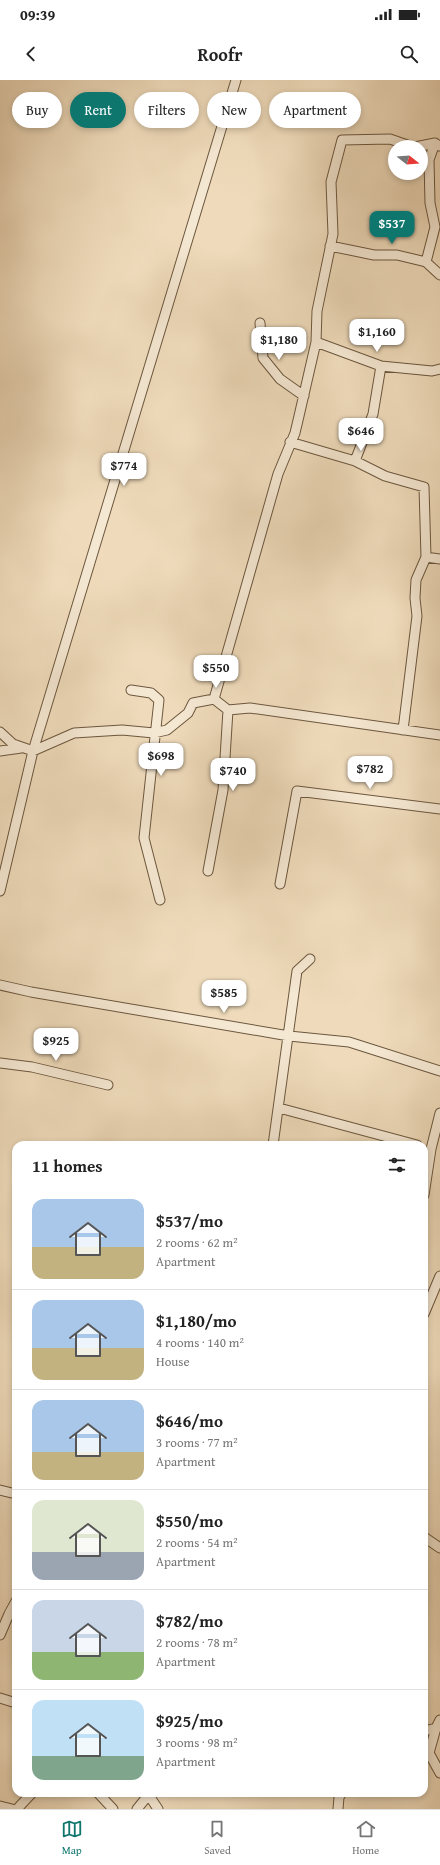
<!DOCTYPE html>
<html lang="en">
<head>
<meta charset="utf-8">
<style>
	:root { --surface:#fff; --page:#f2f2f2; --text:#222; --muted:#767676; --line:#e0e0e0; --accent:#0f766e }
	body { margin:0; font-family:"Gentium Book Plus",serif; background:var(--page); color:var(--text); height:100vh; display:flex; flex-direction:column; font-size:15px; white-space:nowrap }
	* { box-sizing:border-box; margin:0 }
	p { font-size:13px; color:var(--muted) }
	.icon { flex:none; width:22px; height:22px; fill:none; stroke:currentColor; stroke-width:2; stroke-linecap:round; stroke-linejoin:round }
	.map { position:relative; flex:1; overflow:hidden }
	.panel { position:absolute; left:12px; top:1061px; width:416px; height:656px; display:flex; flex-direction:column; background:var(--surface); border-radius:12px; box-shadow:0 2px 6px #0003 }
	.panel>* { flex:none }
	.banner { position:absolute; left:12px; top:12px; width:416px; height:36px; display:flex; gap:8px }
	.needle { width:26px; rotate:107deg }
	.tools { position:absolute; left:388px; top:60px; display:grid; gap:8px }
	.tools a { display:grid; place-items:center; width:40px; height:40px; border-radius:50%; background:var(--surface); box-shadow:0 2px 6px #0003; font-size:20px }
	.price { position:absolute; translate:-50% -34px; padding:0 9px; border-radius:8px; background:#fff; color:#222; font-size:13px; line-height:26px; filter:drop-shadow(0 1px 2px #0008) }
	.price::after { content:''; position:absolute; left:50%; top:24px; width:12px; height:9px; margin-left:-6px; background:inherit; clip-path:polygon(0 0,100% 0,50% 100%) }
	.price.selected { background:var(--accent); color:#fff }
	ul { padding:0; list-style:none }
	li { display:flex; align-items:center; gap:12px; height:100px; padding:0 20px }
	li+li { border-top:1px solid var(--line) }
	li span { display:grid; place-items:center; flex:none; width:112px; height:80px; border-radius:12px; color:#555 }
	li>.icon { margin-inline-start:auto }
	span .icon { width:48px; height:48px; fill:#fffc; stroke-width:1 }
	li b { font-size:17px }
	h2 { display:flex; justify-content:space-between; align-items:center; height:48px; padding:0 20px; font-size:17px }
	.tag { padding:0 14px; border-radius:18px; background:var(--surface); box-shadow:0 2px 6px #0003; font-size:14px; line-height:36px }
	.tag.selected { background:var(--accent); color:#fff }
	.status { display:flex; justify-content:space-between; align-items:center; height:28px; padding:0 20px; background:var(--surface); direction:ltr }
	.status svg { height:11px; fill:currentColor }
	header { display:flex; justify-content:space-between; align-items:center; height:52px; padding:0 20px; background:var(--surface); font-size:18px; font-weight:700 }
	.tab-bar { display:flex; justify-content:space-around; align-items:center; height:56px; border-top:1px solid var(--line); background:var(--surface); font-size:11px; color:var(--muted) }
	.tab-bar a { display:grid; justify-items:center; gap:2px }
	.tab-bar .selected { color:var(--accent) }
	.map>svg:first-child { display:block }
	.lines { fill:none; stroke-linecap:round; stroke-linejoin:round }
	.minor-casing { stroke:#6c573e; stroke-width:11 }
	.minor { stroke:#f5e8d3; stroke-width:9 }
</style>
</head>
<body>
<div class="status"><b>09:39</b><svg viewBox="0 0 49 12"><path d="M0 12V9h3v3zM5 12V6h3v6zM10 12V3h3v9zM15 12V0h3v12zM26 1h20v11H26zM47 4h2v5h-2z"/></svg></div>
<header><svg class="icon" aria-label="back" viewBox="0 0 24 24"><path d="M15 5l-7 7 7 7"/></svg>Roofr<svg class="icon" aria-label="search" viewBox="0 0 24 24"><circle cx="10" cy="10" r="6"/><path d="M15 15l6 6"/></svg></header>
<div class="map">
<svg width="440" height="1729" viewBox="0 0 440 1729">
	<rect width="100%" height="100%" fill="#efdbbb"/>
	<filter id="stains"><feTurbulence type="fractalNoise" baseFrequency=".005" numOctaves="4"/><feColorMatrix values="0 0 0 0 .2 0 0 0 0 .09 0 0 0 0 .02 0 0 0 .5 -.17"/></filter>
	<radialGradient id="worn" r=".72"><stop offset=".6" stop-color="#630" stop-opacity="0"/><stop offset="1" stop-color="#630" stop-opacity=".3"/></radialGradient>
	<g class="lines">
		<g class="minor-casing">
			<path id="minor" d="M415 67 435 63 439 66
				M330 166 374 175H397L426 182 440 195
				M426 182 435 147 430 123 429 80 435 63
				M260 243 263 278 280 299 304 316
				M316 262 381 286 432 291 440 289
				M290 362 355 381 385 396 424 407 426 477 416 500 415 518 417 536 403 650
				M355 381 373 334 381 286
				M426 477 440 479
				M131 610 151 613 159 620 144 758 160 820
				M214 619 278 394 295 353 299 336 316 262 317 231 333 154 331 102 342 60 390 59 413 67
				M0 652 13 664 33 671 74 653 122 650 154 653 167 650 188 633 193 623 214 619 228 630 250 628 440 655
				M0 671 21 668
				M208 791 223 710 228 630
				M280 804 297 711 440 729
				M0 811 33 671 236 0
				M0 905 31 912 289 956 349 962 440 991
				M0 983 32 987 108 1005
				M279 1028 417 1065
				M273 1065 297 891 310 879
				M424 1115 431 1069 440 1033
				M424 1234 440 1196
				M0 1410 16 1414
				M424 1457 440 1468
				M0 1555 9 1534 16 1521
				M0 1618 16 1623
				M424 1651 436 1648
				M424 1673H429L440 1693
				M429 1673 436 1648 440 1640
				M98 1713 113 1729
				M148 1714 158 1729
				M0 1726 12 1729
				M17 1729 32 1713
				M137 1729 150 1713
				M338 1729 339 1717 342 1713"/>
		</g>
		<use href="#minor" class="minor"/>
	</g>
	<rect width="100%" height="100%" filter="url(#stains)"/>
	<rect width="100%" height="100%" fill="url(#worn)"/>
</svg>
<div class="tools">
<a><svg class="needle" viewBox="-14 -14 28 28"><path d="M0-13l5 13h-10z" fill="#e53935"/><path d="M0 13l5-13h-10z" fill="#767676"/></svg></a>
</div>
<b class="price selected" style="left:392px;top:165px">$537</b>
<b class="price" style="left:377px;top:273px">$1,160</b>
<b class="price" style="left:279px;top:281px">$1,180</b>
<b class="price" style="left:361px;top:372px">$646</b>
<b class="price" style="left:124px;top:407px">$774</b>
<b class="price" style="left:216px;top:609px">$550</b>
<b class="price" style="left:161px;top:697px">$698</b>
<b class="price" style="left:370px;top:710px">$782</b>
<b class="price" style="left:233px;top:712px">$740</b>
<b class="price" style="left:224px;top:934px">$585</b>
<b class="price" style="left:56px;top:982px">$925</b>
<div class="banner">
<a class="tag">Buy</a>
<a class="tag selected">Rent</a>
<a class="tag">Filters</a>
<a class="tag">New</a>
<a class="tag">Apartment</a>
</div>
<section class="panel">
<h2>11 homes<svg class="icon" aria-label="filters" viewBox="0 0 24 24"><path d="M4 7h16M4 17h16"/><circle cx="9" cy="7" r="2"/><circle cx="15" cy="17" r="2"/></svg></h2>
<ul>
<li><span style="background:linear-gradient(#a9c7e8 60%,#c2b280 0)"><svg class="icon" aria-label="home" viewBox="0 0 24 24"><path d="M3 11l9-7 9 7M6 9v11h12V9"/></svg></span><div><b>$537/mo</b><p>2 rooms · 62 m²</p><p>Apartment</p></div></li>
<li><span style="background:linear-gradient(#a9c7e8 60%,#c2b280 0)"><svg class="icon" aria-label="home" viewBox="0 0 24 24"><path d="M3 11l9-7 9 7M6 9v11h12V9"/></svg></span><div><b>$1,180/mo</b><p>4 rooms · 140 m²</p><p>House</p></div></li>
<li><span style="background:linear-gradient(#a9c7e8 65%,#c2b280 0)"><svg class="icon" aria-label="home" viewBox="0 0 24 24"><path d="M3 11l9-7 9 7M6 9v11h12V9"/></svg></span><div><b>$646/mo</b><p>3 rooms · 77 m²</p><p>Apartment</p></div></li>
<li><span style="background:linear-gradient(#dfe7d0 65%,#9aa5b1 0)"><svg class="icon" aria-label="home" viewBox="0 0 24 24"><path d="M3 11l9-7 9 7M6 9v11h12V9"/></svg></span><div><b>$550/mo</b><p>2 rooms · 54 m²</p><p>Apartment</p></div></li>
<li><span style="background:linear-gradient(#c9d6e8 65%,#8fb573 0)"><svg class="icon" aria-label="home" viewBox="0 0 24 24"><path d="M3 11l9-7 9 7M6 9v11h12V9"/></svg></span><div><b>$782/mo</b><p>2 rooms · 78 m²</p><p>Apartment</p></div></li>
<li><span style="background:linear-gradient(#bfe0f5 70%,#7fa58c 0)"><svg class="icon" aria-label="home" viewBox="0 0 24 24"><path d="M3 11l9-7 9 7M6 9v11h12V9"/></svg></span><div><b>$925/mo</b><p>3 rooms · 98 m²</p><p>Apartment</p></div></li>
</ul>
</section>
</div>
<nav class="tab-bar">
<a class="selected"><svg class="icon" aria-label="map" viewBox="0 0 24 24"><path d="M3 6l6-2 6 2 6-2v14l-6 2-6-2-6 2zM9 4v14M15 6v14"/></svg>Map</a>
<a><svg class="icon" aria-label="saved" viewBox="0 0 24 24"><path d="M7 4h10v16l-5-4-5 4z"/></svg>Saved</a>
<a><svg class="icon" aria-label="home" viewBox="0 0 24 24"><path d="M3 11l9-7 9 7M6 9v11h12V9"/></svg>Home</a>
</nav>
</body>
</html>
